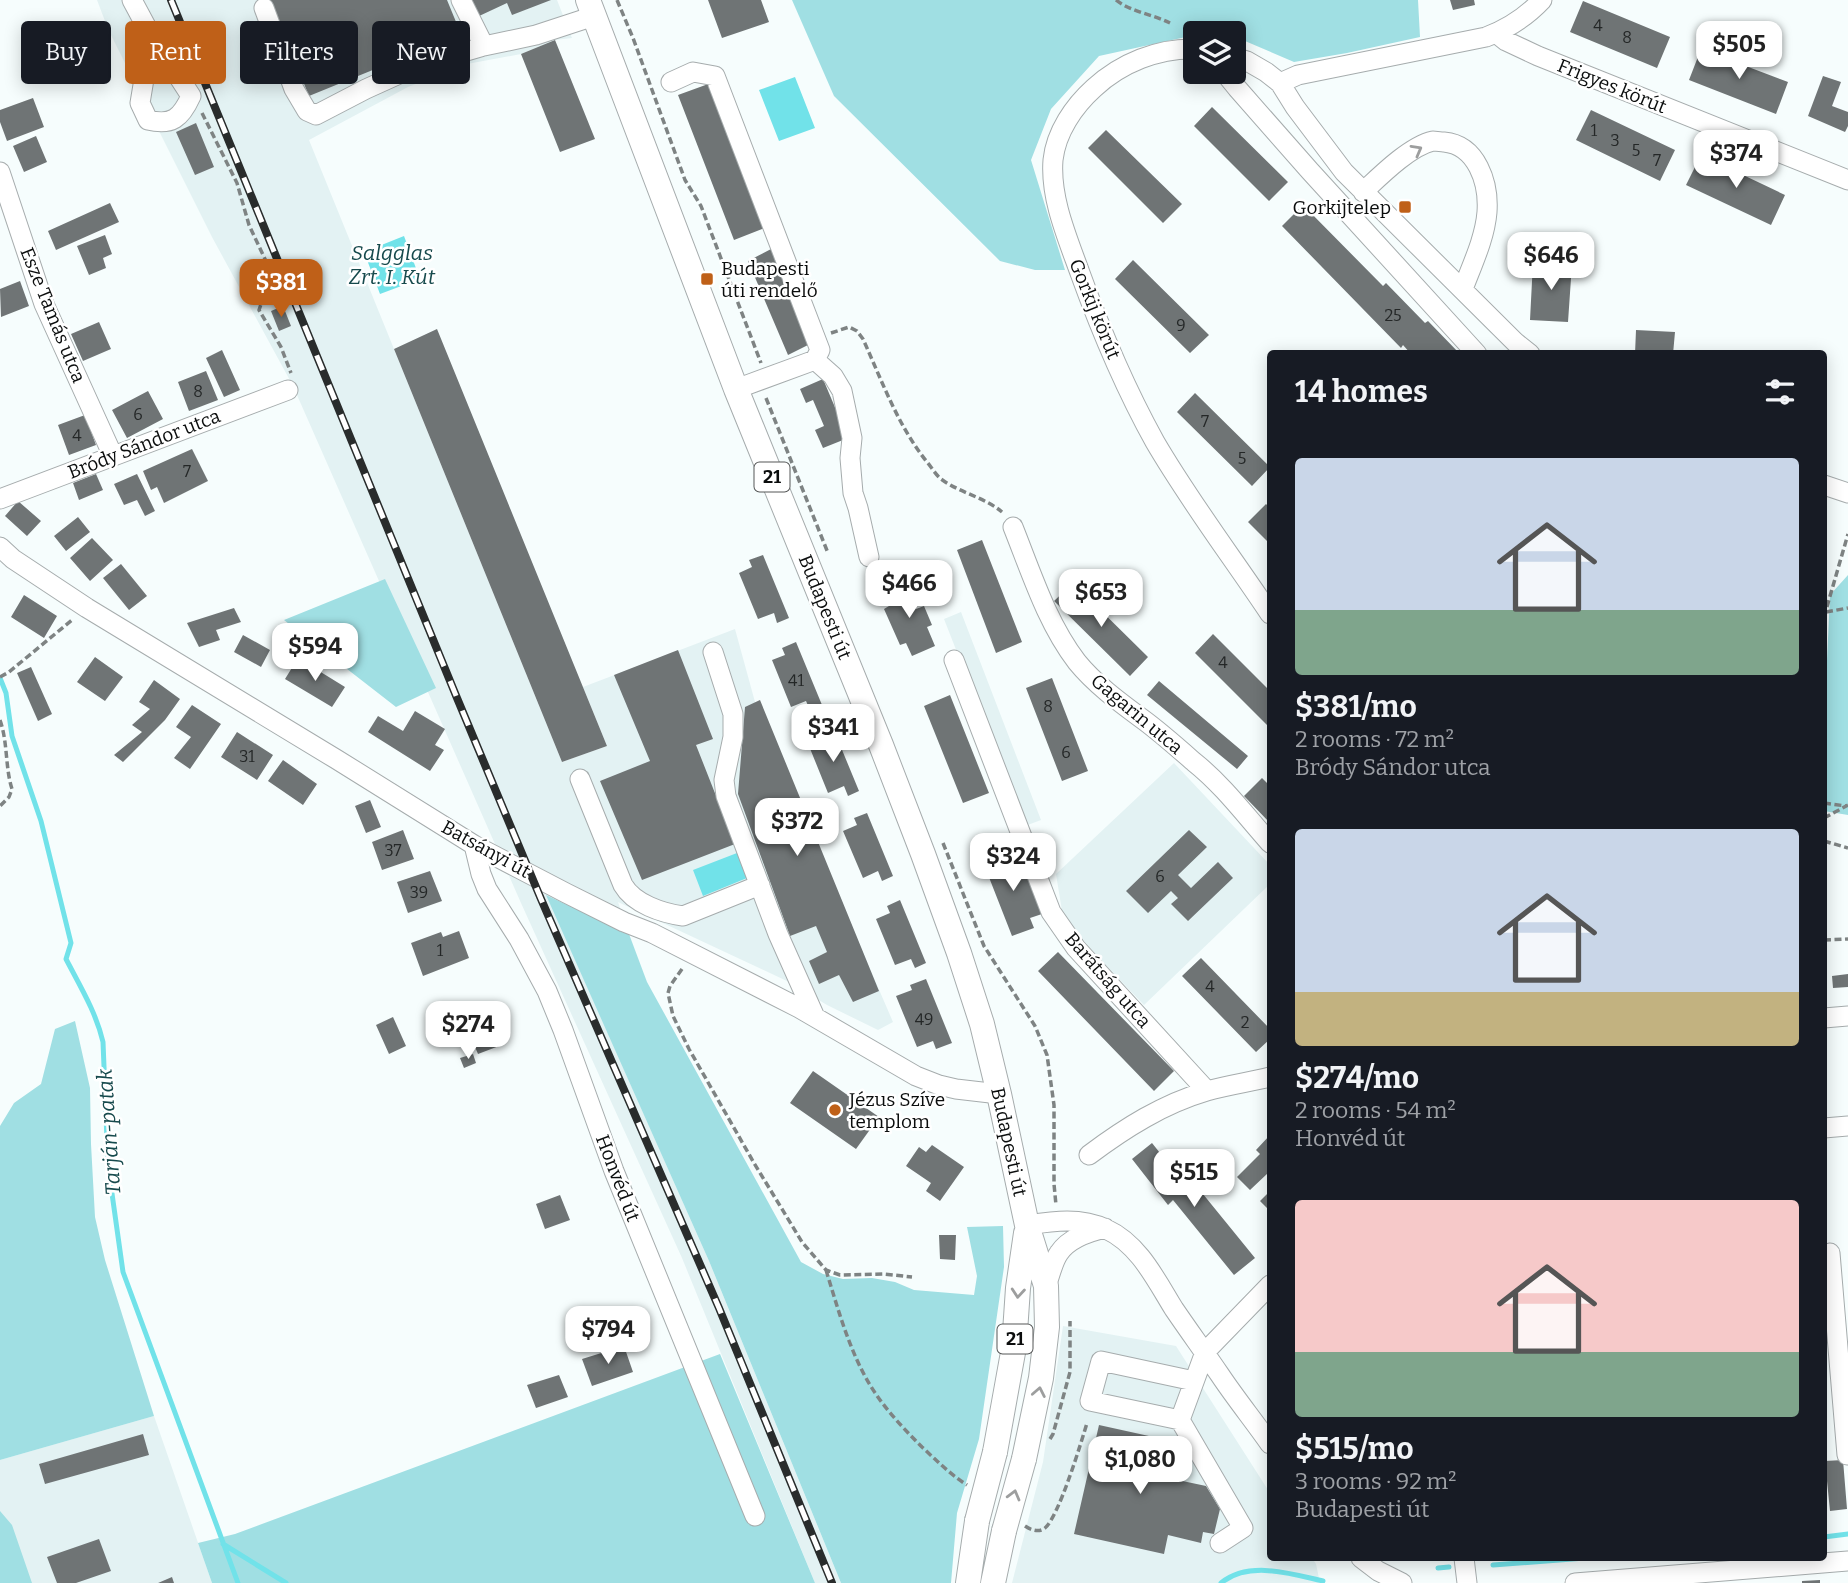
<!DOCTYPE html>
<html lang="en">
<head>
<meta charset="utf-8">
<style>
	:root { --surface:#171b24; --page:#242831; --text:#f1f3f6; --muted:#9ea1a6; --accent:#bf6018 }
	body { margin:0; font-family:Bitter,serif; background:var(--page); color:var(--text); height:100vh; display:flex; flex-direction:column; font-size:26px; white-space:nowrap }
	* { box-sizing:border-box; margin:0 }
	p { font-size:23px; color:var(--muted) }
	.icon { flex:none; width:38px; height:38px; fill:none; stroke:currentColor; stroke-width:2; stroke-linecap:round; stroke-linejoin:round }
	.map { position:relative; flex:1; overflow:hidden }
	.side { position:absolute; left:1267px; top:350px; width:560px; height:1211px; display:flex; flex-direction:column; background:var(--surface); border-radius:7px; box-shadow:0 4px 18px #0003 }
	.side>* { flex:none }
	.top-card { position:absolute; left:21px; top:21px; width:665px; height:63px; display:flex; gap:14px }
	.buttons { position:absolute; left:1183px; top:21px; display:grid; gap:14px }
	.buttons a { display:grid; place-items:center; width:63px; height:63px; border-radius:7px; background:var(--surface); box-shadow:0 4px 18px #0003; font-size:35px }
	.price { position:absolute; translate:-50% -60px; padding:0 16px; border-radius:14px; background:#fff; color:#222; font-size:23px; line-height:46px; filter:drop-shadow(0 2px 4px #0008) }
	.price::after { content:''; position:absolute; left:50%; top:42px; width:21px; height:16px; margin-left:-10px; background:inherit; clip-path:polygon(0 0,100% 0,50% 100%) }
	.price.active { background:var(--accent); color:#fff }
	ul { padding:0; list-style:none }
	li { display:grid; align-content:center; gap:14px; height:371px; padding:0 28px }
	li span { display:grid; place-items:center; height:217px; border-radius:7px; color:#555 }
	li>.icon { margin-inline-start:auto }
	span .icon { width:126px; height:126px; fill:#fffc; stroke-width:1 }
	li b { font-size:30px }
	h2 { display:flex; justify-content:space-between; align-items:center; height:84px; padding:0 28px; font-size:30px }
	.pill { padding:0 24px; border-radius:7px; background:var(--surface); box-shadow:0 4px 18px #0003; font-size:24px; line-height:63px }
	.pill.active { background:var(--accent); color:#fff }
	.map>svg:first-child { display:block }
	.built { fill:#e3f2f3 }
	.green { fill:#a0dfe3 }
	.water { fill:#71e2e9 }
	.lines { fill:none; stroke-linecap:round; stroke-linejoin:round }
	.stream { stroke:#71e2e9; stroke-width:5 }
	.building { fill:#6f7475 }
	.minor-casing { stroke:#a6acad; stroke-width:21 }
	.major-casing { stroke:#a6acad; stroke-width:26 }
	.path { stroke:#7e8383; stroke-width:3.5; stroke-dasharray:7 3.5; stroke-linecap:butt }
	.minor { stroke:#fff; stroke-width:19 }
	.major { stroke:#fff; stroke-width:24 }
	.rail-casing { stroke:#292c2c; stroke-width:8 }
	.rail { stroke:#fff; stroke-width:5; stroke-dasharray:16; stroke-linecap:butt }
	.major-bridge-casing { stroke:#a6acad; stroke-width:26; stroke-linecap:butt }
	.major-bridge { stroke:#fff; stroke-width:24 }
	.oneway { stroke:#9d9e9e }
	.poi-dot { fill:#bf6018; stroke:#fff; stroke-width:2.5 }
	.labels { text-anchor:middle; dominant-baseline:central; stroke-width:5; stroke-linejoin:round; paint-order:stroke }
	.number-label { font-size:16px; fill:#242727 }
	.shield { fill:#fff; stroke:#545656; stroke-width:2 }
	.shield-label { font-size:18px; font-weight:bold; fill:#0b0d0d }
	.street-label { font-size:19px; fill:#0b0d0d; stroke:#fff }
	.poi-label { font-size:19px; fill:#0b0d0d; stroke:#fff; text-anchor:start }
	.water-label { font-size:21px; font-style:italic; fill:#174a4d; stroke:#fff }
</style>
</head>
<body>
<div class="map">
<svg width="1848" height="1583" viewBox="0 0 1848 1583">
	<rect width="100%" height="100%" fill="#f6fdfd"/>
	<path class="built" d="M97 0H557L572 38 555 40 521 54 467 64 408 87 309 140 562 762 607 746 583 687 735 629 755 702 893 1022 878 1030 827 1005 789 982 618 902 629 934 547 896 709 1261 841 1583H815L682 1258 521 903 293 386 212 237 108 29Z
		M961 612 1041 820 1025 826 944 619Z
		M1174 763 1270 865V884L1144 1005 1091 950 1062 911 1056 874Z
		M1063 1326 1176 1346 1270 1493V1558H1312L1316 1564 1320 1583H1012L1043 1462Z
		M154 1416 212 1583H0V1460Z"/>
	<path class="green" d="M792 0H1418L1420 37 1347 53 1294 62 1245 41 1234 39V33H1195V35L1099 56 1051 109 1031 160 1065 270H1035L1000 261 834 96Z
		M1848 575V815L1824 811V726L1830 595Z
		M385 579 436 688 396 707 284 620Z
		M546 895 629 934 647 982 801 1262 823 1274 843 1279 872 1278 895 1282 914 1290 974 1295 977 1276 967 1227 1003 1226 1004 1267 979 1439 957 1513 951 1583H841L709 1261Z
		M75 1021 90 1088 91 1144 95 1217 105 1260 154 1416 0 1460V1126L14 1103 41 1084 55 1029Z
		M720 1354 815 1583H212L198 1543 235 1534Z
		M0 1511 12 1525 32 1583H0Z"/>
	<path class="water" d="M795 77 815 128 779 141 759 90Z
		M404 236 420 279 380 294 364 252Z
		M737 853 747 878 703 896 693 870Z"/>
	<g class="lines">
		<path class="stream" d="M0 678 6 693 12 736 41 821 71 943 66 959C80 986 96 1012 103 1042L108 1165 123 1272 238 1583
			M1824 1537 1848 1534
			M223 1544 286 1583
			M1493 1565 1585 1558
			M1438 1568 1449 1567
			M1221 1583C1249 1560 1292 1574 1323 1581"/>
	</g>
	<path class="building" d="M270 0H447L461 34 309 96Z
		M470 0H551L512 15 507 3 477 17Z
		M708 0H761L769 22 722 38Z
		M1450 0H1474L1475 5 1453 10Z
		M1583 1 1670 37 1657 68 1570 32Z
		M555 40 595 139 560 152 521 54Z
		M1701 49 1788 82 1776 114 1689 80Z
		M1823 76 1841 82 1832 106 1848 112V126L1845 132 1808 116Z
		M711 83 767 227 734 240 678 95Z
		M33 98 44 127 7 141 0 122V110Z
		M1212 107 1288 182 1269 201 1194 126Z
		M1591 110 1675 150 1660 181 1576 140Z
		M196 123 214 167 195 175 176 132Z
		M1106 130 1182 204 1163 223 1088 148Z
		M36 136 47 162 24 172 13 146Z
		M1701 155 1785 195 1771 225 1686 185Z
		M110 203 119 222 56 250 48 231Z
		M1303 205 1383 286 1386 283 1425 323 1428 321 1460 354H1411L1403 345 1401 348 1282 226Z
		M105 235 112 254 103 258 106 268 89 275 77 246Z
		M773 248 812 343 788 355 748 261Z
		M1133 260 1209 335 1190 353 1115 279Z
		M1533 262 1572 264 1568 322 1530 320Z
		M20 281 29 306 1 317 0 289Z
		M283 306 291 326 279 331 271 311Z
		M99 322 111 349 83 361 71 334Z
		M437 329 607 746 562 762 394 349Z
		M1636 330 1675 332 1673 354H1635Z
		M222 350 240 390 224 397 206 358Z
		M206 371 218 400 189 411 178 382Z
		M823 379 848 438 823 448 815 430 824 426 813 400 806 403 800 389Z
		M148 391 163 419 127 438 112 410Z
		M1195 393 1270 467 1252 486 1177 412Z
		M85 415 96 445 69 455 58 425Z
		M192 449 208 481 164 503 157 487 151 490 143 471Z
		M96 474 103 490 79 500 73 483Z
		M137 474 155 511 145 516 137 500 124 505 114 484Z
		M18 501 41 521 27 536 5 516Z
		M1266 504 1270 508V544L1248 522Z
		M78 517 90 532 66 551 54 536Z
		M92 538 113 560 90 581 70 558Z
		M982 540 1022 642 996 653 957 550Z
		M763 555 789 618 777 623 774 613 758 619 739 573 752 567 749 560Z
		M121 564 147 596 129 610 103 578Z
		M911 583 918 598 913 601 916 609 924 606 932 625 927 627 935 646 912 656 906 643 900 645 884 609 889 606 884 595Z
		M1073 583 1148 657 1130 676 1054 601Z
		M24 595 57 616 44 638 11 617Z
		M234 608 241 622 216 630 220 640 199 647 187 623Z
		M1213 634 1270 691V728L1195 653Z
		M243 635 270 650 261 667 234 652Z
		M796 642 822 705 810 710 806 701 791 707 772 660 785 655 782 648Z
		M678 650 713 739 696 745 735 844 642 880 600 781 650 761 614 675Z
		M95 657 123 677 105 701 77 682Z
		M298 658 345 687 332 707 285 679Z
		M31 667 52 714 38 721 17 673Z
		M1052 678 1088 771 1062 781 1026 688Z
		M154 680 180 699 165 720 123 762 114 755 142 732 132 725 150 709 139 702Z
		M1159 681 1248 756 1237 769 1147 695Z
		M950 695 989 793 963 803 924 706Z
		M760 700 879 991 853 1002 839 975 819 984 809 961 827 952 816 926 790 936 738 794 745 707Z
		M192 705 221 724 190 769 174 758 191 737 176 727Z
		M415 711 445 729 435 745 444 750 430 771 368 732 378 716 403 731Z
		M833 728 859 791 848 796 844 786 828 793 809 746 823 741 820 733Z
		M237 732 273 755 257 780 221 757Z
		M283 760 317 784 303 805 268 781Z
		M1262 778 1270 786V823L1244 796Z
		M370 800 381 827 366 833 355 806Z
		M867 813 893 876 882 881 878 871 863 878 843 831 857 825 854 818Z
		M403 830 414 859 382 870 372 842Z
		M1189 830 1207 847 1178 875 1191 888 1218 862 1233 878 1188 921 1171 904 1178 898 1171 891 1148 913 1126 891Z
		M1003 854 1008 865 1021 860 1042 914 1030 918 1034 928 1012 936 983 862Z
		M430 871 442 901 408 913 397 882Z
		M900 900 926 963 915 968 911 959 895 965 876 919 890 913 887 906Z
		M459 931 469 958 423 976 411 943 441 932 443 937Z
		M1058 952 1174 1071 1154 1091 1038 971Z
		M1201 958 1270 1029V1039L1256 1052 1182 976Z
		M1848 974V987L1833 988 1832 976Z
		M926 979 952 1043 936 1049 933 1041 917 1047 896 996 912 990 910 985Z
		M487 1015 499 1046 478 1054 473 1042 465 1046 458 1026Z
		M393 1017 406 1046 389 1054 376 1025Z
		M473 1054 476 1063 464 1068 460 1058Z
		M813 1071 879 1117 856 1149 790 1103Z
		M1270 1135V1176L1268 1173 1250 1190 1237 1177 1260 1154 1256 1150Z
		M1152 1143 1188 1188 1194 1183 1255 1258 1234 1275 1173 1200 1168 1205 1132 1159Z
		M932 1145 964 1167 940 1201 926 1191 931 1183 906 1166 919 1147 926 1152Z
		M1270 1191V1211L1260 1201Z
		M560 1195 570 1220 545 1229 536 1204Z
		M939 1235H956L955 1260 940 1259Z
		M624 1346 633 1372 592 1386 582 1359Z
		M559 1375 568 1397 536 1408 527 1385Z
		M1099 1425 1167 1440 1159 1476 1206 1486 1220 1509 1214 1534 1203 1532 1201 1543 1168 1535 1164 1554 1074 1534Z
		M143 1434 149 1455 45 1484 39 1464Z
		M1843 1460 1847 1509 1830 1511 1825 1461Z
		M99 1539 111 1571 76 1583H57L47 1557Z
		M172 1577 174 1583H158Z
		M1820 1580V1583H1802V1581Z"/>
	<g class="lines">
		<g class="minor-casing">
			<path id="minor" d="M132 0 147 28 191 96C181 118 172 126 148 120L140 103 146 67 147 28
				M461 0 484 46
				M264 8 294 89 307 111 316 115 366 89 419 65 484 46 536 35 594 16
				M1496 33 1506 41 1538 56 1848 180
				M1195 49C1158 48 1121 63 1094 88 1074 106 1056 132 1053 160 1050 198 1067 237 1080 273 1101 331 1125 388 1155 442 1190 502 1232 557 1270 614
				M1234 57 1247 61 1266 72 1280 83 1295 107 1344 172 1515 342 1530 354
				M1224 72 1237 88 1310 171 1477 354
				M671 82 693 72 715 76 820 350 815 360 736 389
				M1280 83 1298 75 1486 37C1507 29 1526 17 1542 0
				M0 172 44 304 113 456
				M1363 192C1380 176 1410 146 1433 141 1434 141 1442 142 1444 142 1477 145 1489 183 1487 212 1485 238 1472 265 1463 289
				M815 360 833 376 842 391 852 438 850 458 853 493 858 508 869 557
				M1824 485 1848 493
				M0 499 288 390
				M1013 527C1031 572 1047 623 1077 662 1095 684 1118 701 1141 718 1159 731 1177 747 1194 762 1223 785 1246 816 1270 843
				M0 547 13 559 87 608 336 759 474 845 566 893 624 922 652 933 799 1008 916 1076 939 1085 956 1089 999 1094
				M713 652 733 714V737L724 780 726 796 778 934 815 1017
				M954 660 1051 912 1076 948 1207 1091
				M580 779 623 885C634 904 662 913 683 916L760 885
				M474 845 481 874 487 889 519 939 547 991 563 1030 614 1171 755 1516
				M1824 1018 1848 1016
				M1824 1128 1848 1126
				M1089 1155C1125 1128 1163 1104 1207 1091 1228 1085 1250 1082 1270 1077
				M1027 1225C1054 1221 1080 1217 1106 1229 1139 1244 1156 1280 1174 1309 1189 1331 1205 1353 1220 1375 1236 1399 1254 1421 1270 1444
				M1830 1253 1847 1455
				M1046 1286C1050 1276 1053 1261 1059 1253 1069 1238 1088 1232 1105 1228
				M1180 1420 1090 1401 1101 1361 1194 1381
				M1220 1543 1243 1528 1180 1420 1205 1352 1270 1285
				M1361 1558 1378 1571 1402 1583
				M1464 1558 1467 1583
				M1575 1583 1848 1561"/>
		</g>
		<g class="major-casing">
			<path id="major" d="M588 0 736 389 881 745 923 854 959 953 982 1024 999 1094 1027 1225 1046 1286 1047 1327 1041 1378 1024 1459
				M995 1452 1014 1347 1018 1288 1026 1233
				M968 1583 977 1521
				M993 1583 1004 1531"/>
		</g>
		<path class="path" d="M617 0 633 38 685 180 701 206 761 363
			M1116 0C1131 12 1152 14 1170 23
			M202 113 237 183 249 225 273 276 266 290 259 310 281 347 291 373
			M831 333 849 327 857 331 863 339C882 381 898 426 927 462 932 468 936 475 941 479 960 493 984 497 1002 512
			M766 398 828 553
			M1826 612 1848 608
			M1824 617 1848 534
			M0 677 9 672 72 620
			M0 720C8 743 5 767 12 789L9 797 0 806
			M1824 803 1846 806
			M1824 818 1848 805
			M1824 841 1848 848
			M943 843 984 946 1035 1026 1047 1055 1054 1105V1184L1056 1205
			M1824 940 1848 939
			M682 969 670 986 668 993 673 1016 689 1049 754 1163 802 1242 826 1270 840 1275 884 1274 912 1277
			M826 1270C838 1309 849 1350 870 1385 884 1408 903 1428 922 1447 937 1461 950 1474 967 1485
			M1050 1439 1053 1434 1070 1372V1321
			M1025 1526C1031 1530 1039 1533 1045 1528 1059 1516 1081 1443 1087 1423"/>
		<use href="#minor" class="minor"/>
		<use href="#major" class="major"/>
		<g class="rail-casing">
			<path id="rail" d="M171 0 457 698 541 899 719 1308 832 1583"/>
		</g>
		<use href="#rail" class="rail"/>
		<g class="major-bridge-casing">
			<path id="major-bridge" d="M977 1521 995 1452
				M1004 1531 1024 1459"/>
		</g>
		<use href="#major-bridge" class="major-bridge"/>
	</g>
	<defs><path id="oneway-chevron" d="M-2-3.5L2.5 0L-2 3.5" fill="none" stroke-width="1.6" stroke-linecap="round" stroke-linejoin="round" transform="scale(1.75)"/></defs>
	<g class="oneway">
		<use href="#oneway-chevron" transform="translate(1417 150) rotate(-29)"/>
		<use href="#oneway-chevron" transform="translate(1018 1293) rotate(95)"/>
		<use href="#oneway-chevron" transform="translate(1039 1392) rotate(-79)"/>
		<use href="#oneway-chevron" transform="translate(1014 1495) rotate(-75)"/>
	</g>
	<g class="poi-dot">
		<rect x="1398" y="200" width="14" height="14" rx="3.5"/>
		<rect x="700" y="272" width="14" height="14" rx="3.5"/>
		<circle cx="835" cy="1110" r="7"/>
	</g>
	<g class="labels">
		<g class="number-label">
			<text x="1598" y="25">4</text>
			<text x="1627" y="37">8</text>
			<text x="1594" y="130">1</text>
			<text x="1615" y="140">3</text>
			<text x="1636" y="150">5</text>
			<text x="1657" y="160">7</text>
			<text x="1393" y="315">25</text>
			<text x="1181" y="325">9</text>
			<text x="198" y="391">8</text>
			<text x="138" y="414">6</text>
			<text x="1205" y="421">7</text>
			<text x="77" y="435">4</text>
			<text x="1242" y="458">5</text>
			<text x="187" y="471">7</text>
			<text x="1223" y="662">4</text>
			<text x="796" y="680">41</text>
			<text x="1048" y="706">8</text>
			<text x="1066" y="752">6</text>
			<text x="247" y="756">31</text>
			<text x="393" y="850">37</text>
			<text x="1160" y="876">6</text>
			<text x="419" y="892">39</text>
			<text x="440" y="950">1</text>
			<text x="1210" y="986">4</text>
			<text x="924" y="1019">49</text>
			<text x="1245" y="1022">2</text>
		</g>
		<g class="shield">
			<rect x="754.5" y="462.5" width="35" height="29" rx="5"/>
			<rect x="997.5" y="1324.5" width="35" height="29" rx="5"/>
		</g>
		<g class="shield-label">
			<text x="772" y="477">21</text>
			<text x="1015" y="1339">21</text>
		</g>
		<g class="street-label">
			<text transform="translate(1612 86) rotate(22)">Frigyes körút</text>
			<text transform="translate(1095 309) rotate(68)">Gorkij körút</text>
			<text transform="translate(53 315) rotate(68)">Esze Tamás utca</text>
			<text transform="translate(144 444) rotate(-21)">Bródy Sándor utca</text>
			<text transform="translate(825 607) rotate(68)">Budapesti út</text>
			<text transform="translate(1137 714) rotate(40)">Gagarin utca</text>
			<text transform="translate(486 849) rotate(29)">Batsányi út</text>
			<text transform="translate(1108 980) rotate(49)">Barátság utca</text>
			<text transform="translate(1009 1142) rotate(78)">Budapesti út</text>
			<text transform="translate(618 1178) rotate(69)">Honvéd út</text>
		</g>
		<g class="poi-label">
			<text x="1391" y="207" text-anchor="end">Gorkijtelep</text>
			<text x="721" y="268">Budapesti<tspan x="721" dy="22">úti rendelő</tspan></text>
			<text x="849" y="1099">Jézus Szíve<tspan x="849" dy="22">templom</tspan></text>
		</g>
		<g class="water-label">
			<text x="392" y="253">Salgglas<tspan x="392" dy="24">Zrt. I. Kút</tspan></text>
			<text transform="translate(109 1132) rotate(-94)">Tarján-patak</text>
		</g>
	</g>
</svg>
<div class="buttons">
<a><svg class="icon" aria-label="layers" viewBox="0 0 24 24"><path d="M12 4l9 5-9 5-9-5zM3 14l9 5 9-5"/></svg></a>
</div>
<b class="price" style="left:1739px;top:81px">$505</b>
<b class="price" style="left:1736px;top:190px">$374</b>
<b class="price" style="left:1551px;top:292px">$646</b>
<b class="price active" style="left:281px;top:319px">$381</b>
<b class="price" style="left:909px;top:620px">$466</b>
<b class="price" style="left:1101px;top:629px">$653</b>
<b class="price" style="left:315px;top:683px">$594</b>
<b class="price" style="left:833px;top:764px">$341</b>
<b class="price" style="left:797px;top:858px">$372</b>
<b class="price" style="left:1013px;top:893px">$324</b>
<b class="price" style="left:468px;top:1061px">$274</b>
<b class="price" style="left:1194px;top:1209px">$515</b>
<b class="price" style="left:608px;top:1366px">$794</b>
<b class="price" style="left:1140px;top:1496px">$1,080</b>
<div class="top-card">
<a class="pill">Buy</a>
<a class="pill active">Rent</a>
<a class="pill">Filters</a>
<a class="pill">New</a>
</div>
<section class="side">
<h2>14 homes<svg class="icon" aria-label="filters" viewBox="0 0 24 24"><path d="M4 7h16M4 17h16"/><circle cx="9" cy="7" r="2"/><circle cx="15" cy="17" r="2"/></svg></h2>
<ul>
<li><span style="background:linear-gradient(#c9d6e8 70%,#7fa58c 0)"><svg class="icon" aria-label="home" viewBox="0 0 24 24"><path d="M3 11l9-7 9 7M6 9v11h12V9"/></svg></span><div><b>$381/mo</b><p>2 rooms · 72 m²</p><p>Bródy Sándor utca</p></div></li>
<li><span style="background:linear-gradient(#c9d6e8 75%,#c2b280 0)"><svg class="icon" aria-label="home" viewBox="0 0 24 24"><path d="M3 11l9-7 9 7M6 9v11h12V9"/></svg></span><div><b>$274/mo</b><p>2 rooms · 54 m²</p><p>Honvéd út</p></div></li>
<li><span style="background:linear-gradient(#f6c9c9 70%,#7fa58c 0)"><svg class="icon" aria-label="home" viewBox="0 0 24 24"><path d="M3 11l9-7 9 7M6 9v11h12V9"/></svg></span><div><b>$515/mo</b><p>3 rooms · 92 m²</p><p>Budapesti út</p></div></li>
</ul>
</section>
</div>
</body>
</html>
